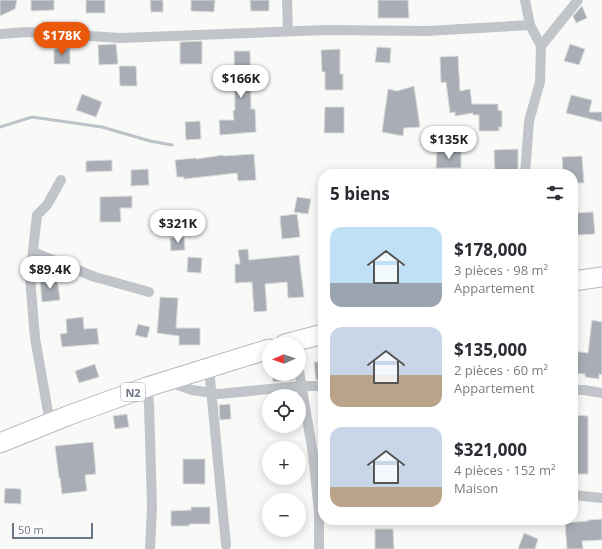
<!DOCTYPE html>
<html lang="fr">
<head>
<meta charset="utf-8">
<style>
	:root { --surface:#fff; --page:#f7f7f7; --text:#2b2b33; --muted:#7c7c81; --accent:#ea580c }
	body { margin:0; font-family:"Open Sans",sans-serif; background:var(--page); color:var(--text); height:100vh; display:flex; flex-direction:column; font-size:15px; white-space:nowrap }
	* { box-sizing:border-box; margin:0 }
	p { font-size:13px; color:var(--muted) }
	.icon { flex:none; width:22px; height:22px; fill:none; stroke:currentColor; stroke-width:2; stroke-linecap:round; stroke-linejoin:round }
	.map { position:relative; flex:1; overflow:hidden }
	.panel { position:absolute; left:318px; top:169px; width:260px; height:356px; display:flex; flex-direction:column; background:var(--surface); border-radius:16px; box-shadow:0 2px 10px #0003 }
	.panel>* { flex:none }
	.needle { width:26px; rotate:268deg }
	.buttons { position:absolute; left:262px; top:337px; display:grid; gap:8px }
	.buttons a { display:grid; place-items:center; width:44px; height:44px; border-radius:50%; background:var(--surface); box-shadow:0 2px 10px #0003; font-size:20px }
	.scale { position:absolute; left:12px; bottom:10px; width:81px; box-sizing:border-box; padding-left:4px; border:2px solid #6b7686; border-top:0; font-size:11px; line-height:14px; white-space:nowrap; color:#6b7686; -webkit-text-stroke:3px #fff; paint-order:stroke }
	.price { position:absolute; translate:-50% -34px; padding:0 9px; border-radius:14px; background:#fff; color:#222; font-size:13px; line-height:26px; filter:drop-shadow(0 1px 2px #0008) }
	.price::after { content:''; position:absolute; left:50%; top:24px; width:12px; height:9px; margin-left:-6px; background:inherit; clip-path:polygon(0 0,100% 0,50% 100%) }
	.price.on { background:var(--accent); color:#fff }
	ul { padding:0; list-style:none }
	li { display:flex; align-items:center; gap:12px; height:100px; padding:0 12px }
	li span { display:grid; place-items:center; flex:none; width:112px; height:80px; border-radius:12px; color:#555 }
	li>.icon { margin-inline-start:auto }
	span .icon { width:48px; height:48px; fill:#fffc; stroke-width:1 }
	li b { font-size:17px }
	h2 { display:flex; justify-content:space-between; align-items:center; height:48px; padding:0 12px; font-size:17px }
	.map>svg:first-child { display:block }
	.lines { fill:none; stroke-linecap:round; stroke-linejoin:round }
	.stream { stroke:#bbc3c9; stroke-width:3 }
	.building { fill:#a9aeb6; stroke:#dbdbda }
	.highway-casing { stroke:#b5b8bc; stroke-width:21 }
	.street { stroke:#c1c4c9; stroke-width:10 }
	.highway { stroke:#fff; stroke-width:19 }
	.labels { text-anchor:middle; dominant-baseline:central; stroke-width:4; stroke-linejoin:round; paint-order:stroke }
	.shield { fill:#fff; stroke:#979faa; stroke-width:1 }
	.shield-label { font-size:11px; font-weight:bold; fill:#6b7686 }
</style>
</head>
<body>
<div class="map">
<svg width="602" height="549" viewBox="0 0 602 549">
	<rect width="100%" height="100%" fill="#f9f9f8"/>
	<g class="lines">
		<path class="stream" d="M0 127 32 117 102 127 150 141 172 145"/>
	</g>
	<path class="building" d="M0 0H17L15 9 0 16Z
		M31 0H54V10L31 11Z
		M86 0H105V13H86Z
		M150 0H163V12H151Z
		M191 0H215L214 12 191 11Z
		M250 0H269V11H251Z
		M378 0H408L409 18H378Z
		M582 6 587 18 576 23 573 16Z
		M202 41V64H180V42Z
		M116 44 118 64 99 65 98 45Z
		M570 44 585 49 579 65 564 61Z
		M377 47 391 48 390 63 375 62Z
		M70 48V64H54V49Z
		M340 49V74H343V90H325V72H322L321 50Z
		M234 51H250L251 109H255L256 132 220 135 219 120H234L233 111 235 110Z
		M458 56 460 91 470 89 472 104H498V110L502 111V127H499V131H479V115H473V113L455 116V112L450 113 446 82 441 83 440 57Z
		M119 66H136L137 86H120Z
		M414 86 420 127 404 128 403 136 382 132 388 89 397 91Z
		M82 94 102 102 96 117 76 110Z
		M571 95 592 100 589 112H602V122L566 113Z
		M325 107H344V133H324Z
		M200 121 201 139 186 140 185 122Z
		M518 149V174H495L494 150Z
		M437 151H461V168H436Z
		M254 154 256 180 238 181 237 173 184 179V177H177L175 160 196 158V159L223 155V156Z
		M582 156 584 183H573V174H566V172H563L562 157Z
		M112 160V171L86 172V161Z
		M148 169 149 185 131 186V170Z
		M132 196V208H120L121 222H100V197Z
		M297 197 311 199 308 214 294 212Z
		M593 212 595 234 576 235 575 213Z
		M297 214 300 237 282 239 280 216Z
		M184 237 185 250 171 251 170 238Z
		M248 249 249 260 299 255 304 297 288 298 287 282 265 284 267 311 254 312 252 282 235 283V264H240L238 250Z
		M188 257 202 258 201 273 187 272Z
		M57 277 60 300 42 302 40 279Z
		M160 297 178 298 176 328H200V345H179V336L157 333Z
		M83 317 84 329 97 328 99 344 62 347 60 334 67 333 66 319Z
		M592 320 602 322V375L599 374V379L585 377V374L573 373V351L588 353Z
		M138 324 150 327 147 338 135 335Z
		M314 362H323V380H316Z
		M95 364 99 377 79 383 75 371Z
		M272 374H293L294 380 273 382Z
		M230 404 231 419 220 420 219 405Z
		M127 414 129 427 115 429 113 416Z
		M573 415 588 416V474H573Z
		M93 442 96 474 85 475 87 491 62 494 60 478H59L55 446Z
		M183 459H205V484H183Z
		M5 488 21 489V504L4 503Z
		M191 507H210V524H189V526H171V511L191 510Z
		M602 519V540L582 541 583 549H567L565 523 588 521V520Z
		M375 529H393L394 549H375Z
		M524 533 538 539 535 549H518Z"/>
	<g class="lines">
		<g class="highway-casing">
			<path id="highway" d="M573 281 602 277
				M285 344 323 334
				M0 443 67 416 147 387 269 349"/>
		</g>
		<path class="street" d="M287 0 288 31
			M525 0 530 25 541 46 540 82 529 121 525 174
			M0 34 27 32 121 38 326 30 426 31 530 25
			M541 46 578 0
			M33 252 95 277 149 292
			M209 368 226 545
			M299 371 313 454 319 512V549
			M169 382 192 390 219 394 301 386H323
			M147 387 149 404 152 506 150 549
			M573 390H584L602 393
			M50 423 35 338 30 277 37 215 47 205 61 180
			M573 495 602 498"/>
		<use href="#highway" class="highway"/>
	</g>
	<g class="labels">
		<rect class="shield" x="121" y="383" width="24" height="18" rx="3"/>
		<g class="shield-label">
			<text x="133" y="392">N2</text>
		</g>
	</g>
</svg>
<div class="buttons">
<a><svg class="needle" viewBox="-14 -14 28 28"><path d="M0-13l5 13h-10z" fill="#e53935"/><path d="M0 13l5-13h-10z" fill="#7c7c81"/></svg></a>
<a><svg class="icon" aria-label="locate" viewBox="0 0 24 24"><circle cx="12" cy="12" r="6"/><path d="M12 2v4M12 18v4M2 12h4M18 12h4"/></svg></a>
<a>+</a>
<a>−</a>
</div>
<div class="scale">50 m</div>
<b class="price on" style="left:62px;top:56px">$178K</b>
<b class="price" style="left:241px;top:99px">$166K</b>
<b class="price" style="left:449px;top:160px">$135K</b>
<b class="price" style="left:178px;top:244px">$321K</b>
<b class="price" style="left:50px;top:290px">$89.4K</b>
<section class="panel">
<h2>5 biens<svg class="icon" aria-label="filters" viewBox="0 0 24 24"><path d="M4 7h16M4 17h16"/><circle cx="9" cy="7" r="2"/><circle cx="15" cy="17" r="2"/></svg></h2>
<ul>
<li><span style="background:linear-gradient(#bfe0f5 70%,#9aa5b1 0)"><svg class="icon" aria-label="home" viewBox="0 0 24 24"><path d="M3 11l9-7 9 7M6 9v11h12V9"/></svg></span><div><b>$178,000</b><p>3 pièces · 98 m²</p><p>Appartement</p></div></li>
<li><span style="background:linear-gradient(#c9d6e8 60%,#b9a48a 0)"><svg class="icon" aria-label="home" viewBox="0 0 24 24"><path d="M3 11l9-7 9 7M6 9v11h12V9"/></svg></span><div><b>$135,000</b><p>2 pièces · 60 m²</p><p>Appartement</p></div></li>
<li><span style="background:linear-gradient(#c9d6e8 75%,#b9a48a 0)"><svg class="icon" aria-label="home" viewBox="0 0 24 24"><path d="M3 11l9-7 9 7M6 9v11h12V9"/></svg></span><div><b>$321,000</b><p>4 pièces · 152 m²</p><p>Maison</p></div></li>
</ul>
</section>
</div>
</body>
</html>
